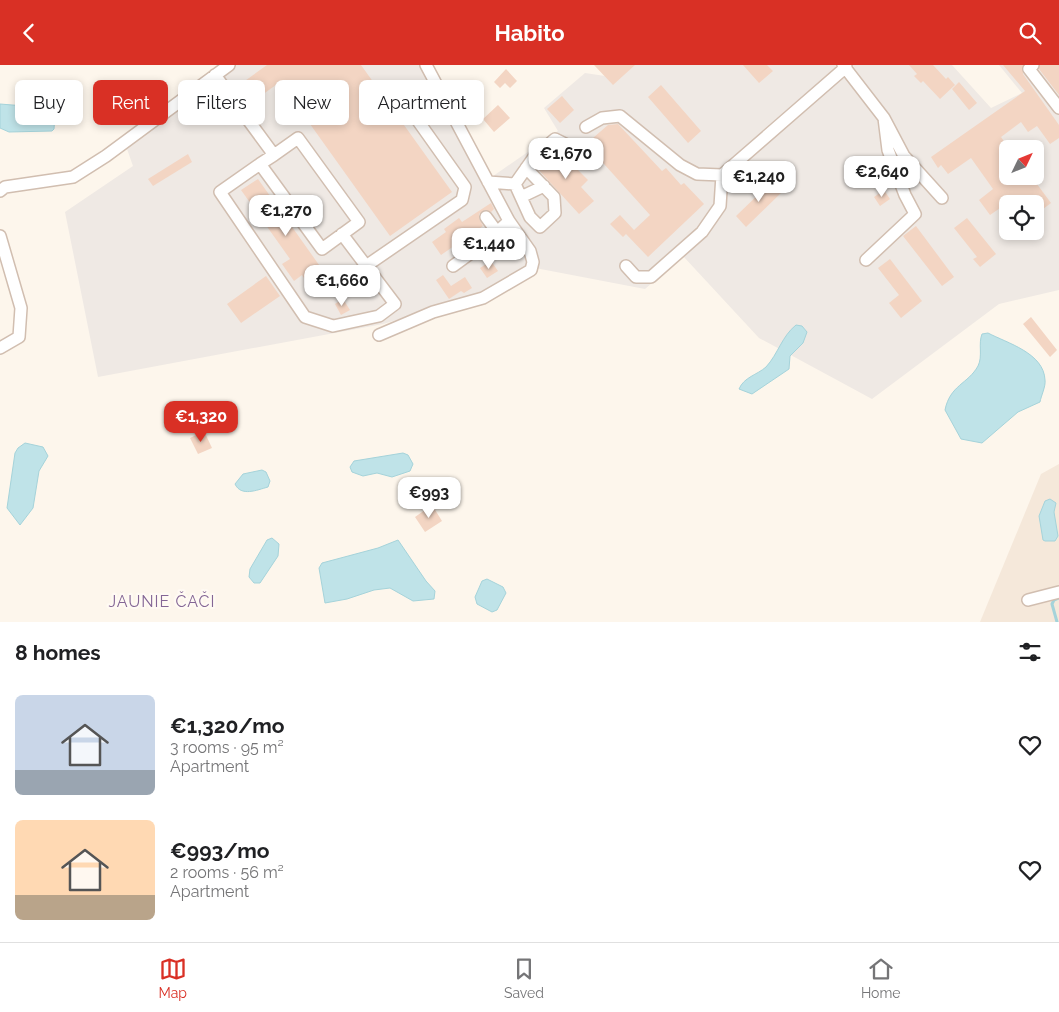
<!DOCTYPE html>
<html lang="en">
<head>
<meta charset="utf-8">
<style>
	:root { --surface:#fff; --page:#f6f6f6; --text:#202124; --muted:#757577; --line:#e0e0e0; --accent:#d93025 }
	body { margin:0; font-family:Raleway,sans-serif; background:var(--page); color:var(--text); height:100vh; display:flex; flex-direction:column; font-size:19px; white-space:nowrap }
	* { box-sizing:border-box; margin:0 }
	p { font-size:16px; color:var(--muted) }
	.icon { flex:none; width:28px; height:28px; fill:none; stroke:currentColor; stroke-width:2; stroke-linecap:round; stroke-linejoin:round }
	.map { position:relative; height:557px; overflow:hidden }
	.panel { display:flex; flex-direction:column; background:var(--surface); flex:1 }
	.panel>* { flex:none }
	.banner { position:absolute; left:15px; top:15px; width:500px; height:45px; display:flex; gap:10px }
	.needle { width:32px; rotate:47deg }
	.controls { position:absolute; left:999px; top:75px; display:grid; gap:10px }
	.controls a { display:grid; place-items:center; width:45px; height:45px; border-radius:8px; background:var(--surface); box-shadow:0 2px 8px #0003; font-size:25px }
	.price { position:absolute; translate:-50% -42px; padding:0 11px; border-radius:10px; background:#fff; color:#222; font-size:16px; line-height:32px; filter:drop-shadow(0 1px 2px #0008) }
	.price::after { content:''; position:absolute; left:50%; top:30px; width:15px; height:11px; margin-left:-8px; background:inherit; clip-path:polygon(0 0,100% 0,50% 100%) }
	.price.current { background:var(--accent); color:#fff }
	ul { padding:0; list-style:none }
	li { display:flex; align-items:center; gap:15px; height:125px; padding:0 15px }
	li span { display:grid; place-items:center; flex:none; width:140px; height:100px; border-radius:8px; color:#555 }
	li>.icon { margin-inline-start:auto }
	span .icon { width:60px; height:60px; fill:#fffc; stroke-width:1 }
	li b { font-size:21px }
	h2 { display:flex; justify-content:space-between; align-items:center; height:60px; padding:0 15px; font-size:21px }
	.chip { padding:0 18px; border-radius:8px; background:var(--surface); box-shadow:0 2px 8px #0003; font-size:18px; line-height:45px }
	.chip.current { background:var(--accent); color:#fff }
	header { display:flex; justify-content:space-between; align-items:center; height:65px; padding:0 15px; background:var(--accent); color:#fff; font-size:22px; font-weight:700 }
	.tab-bar { display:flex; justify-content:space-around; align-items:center; height:70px; border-top:1px solid var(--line); background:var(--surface); font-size:14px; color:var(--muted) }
	.tab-bar a { display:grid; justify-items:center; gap:2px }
	.tab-bar .current { color:var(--accent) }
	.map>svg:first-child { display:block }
	.residential { fill:#f5e8da }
	.industrial { fill:#efe9e4; fill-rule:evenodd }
	.water { fill:#bfe3e8; stroke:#a5d3da }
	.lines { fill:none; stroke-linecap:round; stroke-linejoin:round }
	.stream { stroke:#a5d3da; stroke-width:3 }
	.building { fill:#f3d5c3 }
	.minor-casing { stroke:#d1beb0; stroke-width:14 }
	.minor { stroke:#fff; stroke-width:11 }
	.labels { text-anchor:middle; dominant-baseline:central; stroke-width:4.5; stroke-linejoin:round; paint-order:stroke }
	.quarter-label { font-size:16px; letter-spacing:1px; fill:#846695; stroke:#fffaf3 }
</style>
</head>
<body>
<header><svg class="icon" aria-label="back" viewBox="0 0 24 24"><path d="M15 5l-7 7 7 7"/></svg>Habito<svg class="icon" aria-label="search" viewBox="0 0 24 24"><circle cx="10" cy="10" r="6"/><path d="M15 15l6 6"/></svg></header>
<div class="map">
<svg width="1059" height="557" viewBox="0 0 1059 557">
	<rect width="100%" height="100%" fill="#fdf6ec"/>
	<path class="residential" d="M1059 399V557H980L1041 409Z"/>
	<path class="industrial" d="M219 0H421L486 116 558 66 544 43 585 8 605 11 618 0H952L991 43 1022 28 999 0H1059V225L999 239 872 334 759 273 683 191 645 224 530 202 484 229 383 259 98 312 65 147 133 101 127 84 222 6ZM1008 84H1035V111H1008ZM1008 139H1035V166H1008Z"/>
	<path class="water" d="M0 39 49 43 55 48 54 64 52 66 9 67 0 63Z
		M796 260 802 261 807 267 803 278 790 291 789 304 752 329 739 324C744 312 757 310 766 302 778 289 782 271 796 260Z
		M988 268C1007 278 1044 288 1045 315 1046 321 1041 331 1040 337L1018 347 982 378 961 374 945 345C950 320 968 319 978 301 983 291 978 279 982 269Z
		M25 378 43 382 48 391 39 406 33 443 20 460 7 443 15 388 18 383Z
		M403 388 408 390 413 399 410 406 392 412 377 408 363 411 352 407 350 402 354 396Z
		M262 405 266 407 270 416 268 422C257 425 241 432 235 419L243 409Z
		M1050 434 1056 438 1054 447 1058 471 1055 476H1045L1043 475 1039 451 1045 436Z
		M272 473 279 479 278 491 260 518H254L249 512 250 504 267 475Z
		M398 475 426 516 435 526 434 534 413 536 390 523 374 525 347 534 325 538 319 503 322 498 378 483Z
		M487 514 503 522 506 528 497 545 492 547 477 539 475 532 482 516Z"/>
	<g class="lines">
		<path class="stream" d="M1057 557 1052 539 1054 535 1059 533"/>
	</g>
	<path class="building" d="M267 0H361L452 127 390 171 280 17 248 40 235 23Z
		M594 0H635L613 20Z
		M743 0H767L773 6 759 18Z
		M909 0H933L946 14 948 12 955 20 940 34 923 16 921 18 914 11 917 9Z
		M1003 0H1023V9L1059 60V73L1050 79 1037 61 1028 67 1021 57 1001 72 1008 82V111H1031L1051 138 1035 150V139H1006L990 150 979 135 993 124 971 93 948 109 941 100 938 103 931 92 1025 26Z
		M1040 0H1059V30L1039 4Z
		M506 4 517 16 510 23 505 18 500 23 494 17Z
		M959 17 977 38 969 45 952 24Z
		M661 20 701 66 688 78 648 32Z
		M562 31 574 45 560 58 547 44Z
		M498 40 510 53 494 67 483 54Z
		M618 59 662 106 666 103 681 120 684 118 704 139 648 192 626 169 623 172 610 159 620 150 634 165 650 150 586 79 608 60Z
		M556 83 588 115 581 122 594 136 579 149 536 102Z
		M188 89 192 97 153 121 148 114Z
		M258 114 329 214 313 226 302 210 294 216 282 199 290 194 241 125Z
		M767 114 781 128 746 162 736 151 763 125 759 121Z
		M884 125 890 134 880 141 874 132Z
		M491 138 494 144 491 147 485 145 479 149V153L483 161 441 190 432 177 446 167 444 164 459 153 462 157Z
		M967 153 996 189 980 202 973 194 977 192 954 163Z
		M916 161 954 212 942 221 903 171Z
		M890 194 922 236 901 253 889 238 899 230 878 203Z
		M491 196 498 206 487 213 480 203Z
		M443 210 451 221 465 212 472 223 464 228 461 226 449 234 436 215Z
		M266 211 280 231 241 258 227 239Z
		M343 234 350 245 341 250 335 239Z
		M1031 252 1057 285 1050 292 1023 259Z
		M204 366 212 383 198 389 190 373Z
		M432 440 442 456 425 467 415 452Z"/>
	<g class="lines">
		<g class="minor-casing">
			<path id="minor" d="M843 0 884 53
				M1033 0 1029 4 1059 43
				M215 10 274 90 298 73 359 157 322 184 260 99 274 90
				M586 62 602 53 620 51 680 100 697 109 722 110
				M260 99 220 127 305 252 333 261 379 251 395 239 342 169
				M488 117 515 119 534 92 555 74 565 79
				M515 119 530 152 540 162 555 148 554 132 526 103
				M0 126 5 122 73 112 106 91 229 0
				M521 132 544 121
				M486 152 497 167
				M0 171 21 243 19 272 0 283
				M866 195 915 149 905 130 888 85 884 53 904 91 942 133
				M366 201 462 135 465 122 401 32
				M453 201 486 177 509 156
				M626 201 636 212H651L702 167 720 141 722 110 846 2
				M379 270 433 247 483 233 531 205 533 197 530 186 509 156 426 0
				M1028 535 1059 527"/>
		</g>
		<use href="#minor" class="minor"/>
	</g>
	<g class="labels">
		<g class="quarter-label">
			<text x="162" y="536">JAUNIE ČAČI</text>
		</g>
	</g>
</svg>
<div class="controls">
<a><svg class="needle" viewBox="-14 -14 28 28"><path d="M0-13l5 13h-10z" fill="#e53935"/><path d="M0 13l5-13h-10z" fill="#757577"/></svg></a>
<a><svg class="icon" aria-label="locate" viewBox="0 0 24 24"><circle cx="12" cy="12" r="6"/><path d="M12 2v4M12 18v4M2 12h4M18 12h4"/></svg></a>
</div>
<b class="price" style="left:566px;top:115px">€1,670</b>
<b class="price" style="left:882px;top:133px">€2,640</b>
<b class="price" style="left:759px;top:138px">€1,240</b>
<b class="price" style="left:286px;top:172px">€1,270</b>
<b class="price" style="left:489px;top:205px">€1,440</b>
<b class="price" style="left:342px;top:242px">€1,660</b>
<b class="price current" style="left:201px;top:378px">€1,320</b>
<b class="price" style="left:429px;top:454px">€993</b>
<div class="banner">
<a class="chip">Buy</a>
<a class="chip current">Rent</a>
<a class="chip">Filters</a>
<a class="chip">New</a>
<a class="chip">Apartment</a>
</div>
</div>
<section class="panel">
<h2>8 homes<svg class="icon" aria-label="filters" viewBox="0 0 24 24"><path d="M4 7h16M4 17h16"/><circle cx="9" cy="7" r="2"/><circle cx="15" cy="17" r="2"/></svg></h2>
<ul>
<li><span style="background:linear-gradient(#c9d6e8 75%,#9aa5b1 0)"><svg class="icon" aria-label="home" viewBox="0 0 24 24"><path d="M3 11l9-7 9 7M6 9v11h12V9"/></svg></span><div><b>€1,320/mo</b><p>3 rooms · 95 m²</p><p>Apartment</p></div><svg class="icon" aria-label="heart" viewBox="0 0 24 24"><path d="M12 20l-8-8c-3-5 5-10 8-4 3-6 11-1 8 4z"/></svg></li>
<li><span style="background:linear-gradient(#ffd9b3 75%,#b9a48a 0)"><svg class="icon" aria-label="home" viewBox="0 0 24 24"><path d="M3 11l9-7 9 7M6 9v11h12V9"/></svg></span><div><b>€993/mo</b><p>2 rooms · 56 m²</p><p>Apartment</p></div><svg class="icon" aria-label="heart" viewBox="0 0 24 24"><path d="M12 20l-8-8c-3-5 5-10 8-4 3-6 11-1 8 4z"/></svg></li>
</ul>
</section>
<nav class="tab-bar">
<a class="current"><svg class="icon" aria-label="map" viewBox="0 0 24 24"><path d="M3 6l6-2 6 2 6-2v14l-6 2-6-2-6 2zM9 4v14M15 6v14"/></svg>Map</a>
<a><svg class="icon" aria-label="saved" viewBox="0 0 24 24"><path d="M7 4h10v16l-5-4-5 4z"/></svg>Saved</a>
<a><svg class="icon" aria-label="home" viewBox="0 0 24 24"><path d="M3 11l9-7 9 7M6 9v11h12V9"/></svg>Home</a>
</nav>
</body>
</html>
